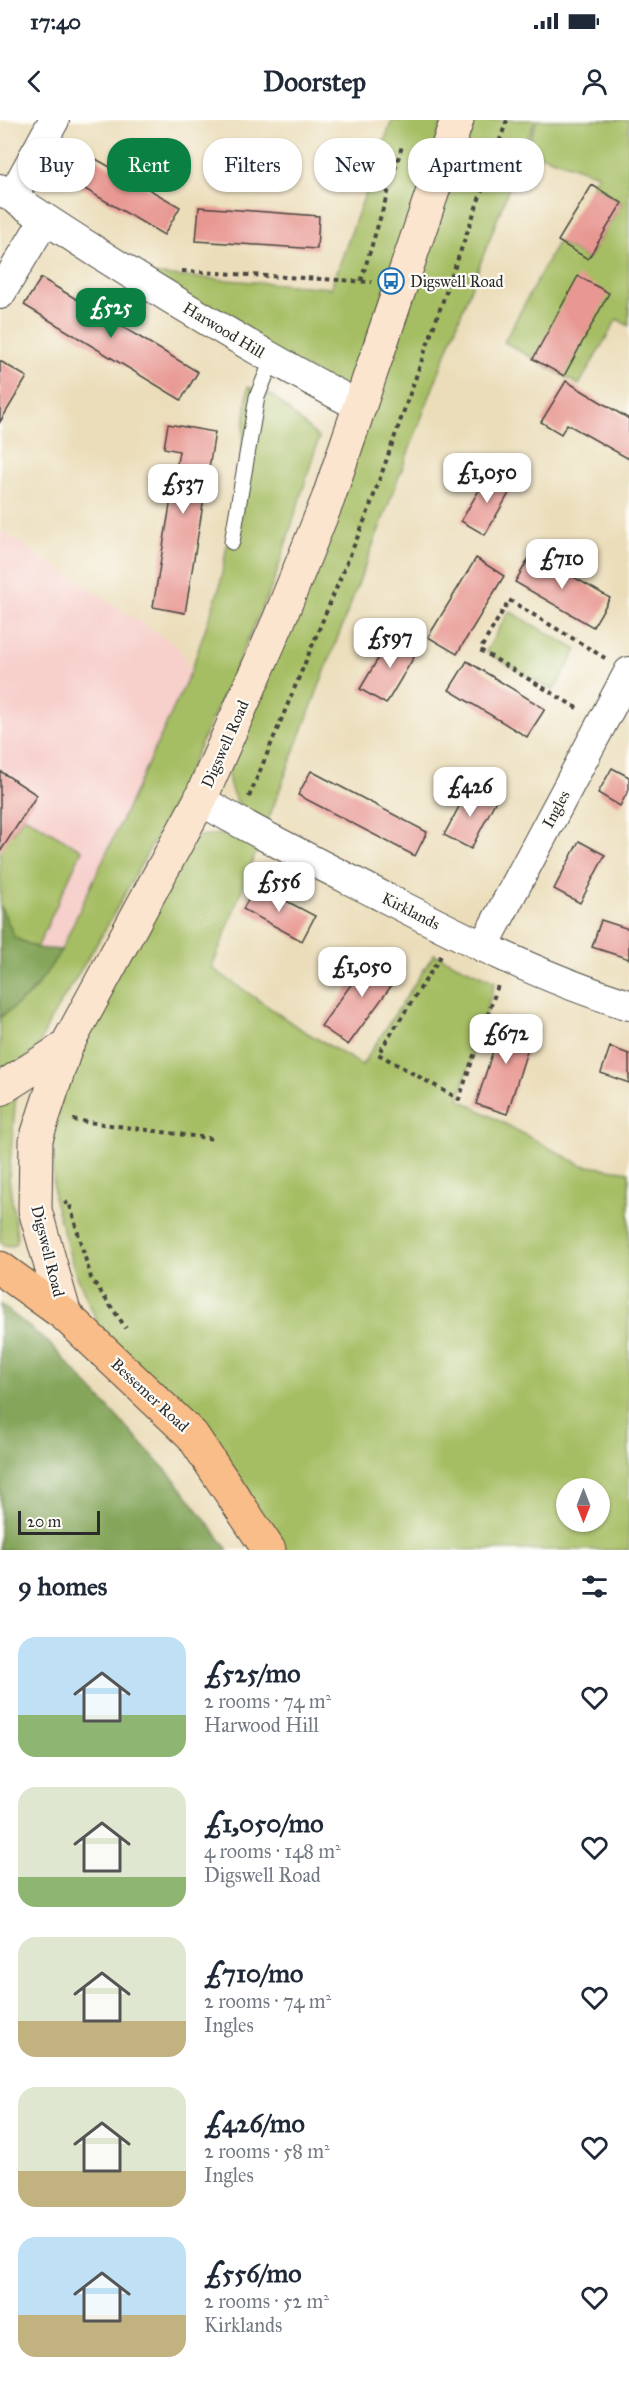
<!DOCTYPE html>
<html lang="en">
<head>
<meta charset="utf-8">
<style>
	:root { --surface:#fff; --page:#f2f2f3; --text:#1f2937; --muted:#747a83; --accent:#0b8043 }
	body { margin:0; font-family:"IM FELL Great Primer",serif; background:var(--page); color:var(--text); height:100vh; display:flex; flex-direction:column; font-size:22px; white-space:nowrap }
	* { box-sizing:border-box; margin:0 }
	p { font-size:20px; color:var(--muted) }
	.icon { flex:none; width:33px; height:33px; fill:none; stroke:currentColor; stroke-width:2; stroke-linecap:round; stroke-linejoin:round }
	.map { position:relative; height:1430px; overflow:hidden }
	.details { display:flex; flex-direction:column; background:var(--surface); flex:1 }
	.details>* { flex:none }
	.top-card { position:absolute; left:18px; top:18px; width:594px; height:54px; display:flex; gap:12px }
	.needle { width:39px; rotate:180deg }
	.tools { position:absolute; left:556px; top:1358px; display:grid; gap:12px }
	.tools a { display:grid; place-items:center; width:54px; height:54px; border-radius:50%; background:var(--surface); box-shadow:0 2px 4px #0004; font-size:30px }
	.scale { position:absolute; left:18px; bottom:15px; width:82px; box-sizing:border-box; padding-left:6px; border:3px solid #2b2b2b; border-top:0; font-size:16px; line-height:21px; white-space:nowrap; color:#2b2b2b; -webkit-text-stroke:4px #fdfcf7; paint-order:stroke }
	.price { position:absolute; translate:-50% -51px; padding:0 14px; border-radius:12px; background:#fff; color:#222; font-size:20px; line-height:39px; filter:drop-shadow(0 2px 3px #0008) }
	.price::after { content:''; position:absolute; left:50%; top:36px; width:18px; height:14px; margin-left:-9px; background:inherit; clip-path:polygon(0 0,100% 0,50% 100%) }
	.price.selected { background:var(--accent); color:#fff }
	ul { padding:0; list-style:none }
	li { display:flex; align-items:center; gap:18px; height:150px; padding:0 18px }
	li span { display:grid; place-items:center; flex:none; width:168px; height:120px; border-radius:18px; color:#555 }
	li>.icon { margin-inline-start:auto }
	span .icon { width:72px; height:72px; fill:#fffc; stroke-width:1 }
	li b { font-size:26px }
	h2 { display:flex; justify-content:space-between; align-items:center; height:72px; padding:0 18px; font-size:26px }
	.pill { padding:0 21px; border-radius:24px; background:var(--surface); box-shadow:0 2px 4px #0004; font-size:21px; line-height:54px }
	.pill.selected { background:var(--accent); color:#fff }
	.status { display:flex; justify-content:space-between; align-items:center; height:42px; padding:0 30px; background:var(--surface); direction:ltr }
	.status svg { height:16px; fill:currentColor }
	header { display:flex; justify-content:space-between; align-items:center; height:78px; padding:0 18px; background:var(--surface); font-size:27px; font-weight:700 }
	.map>svg:first-child { display:block }
	.built { fill:#f7d0cc }
	.green { fill:#a6be64; stroke:#687448; stroke-width:1.5; fill-rule:evenodd }
	.forest { fill:#84a55a; stroke:#586842; stroke-width:1.5 }
	.building { fill:#e89792 }
	.lines { fill:none; stroke-linecap:round; stroke-linejoin:round }
	.lane-casing { stroke:#484640; stroke-width:17 }
	.street-casing { stroke:#484640; stroke-width:32 }
	.secondary-casing { stroke:#484640; stroke-width:35 }
	.primary-casing { stroke:#484640; stroke-width:35 }
	.path { stroke:#484640; stroke-width:4; stroke-dasharray:4.5 4.5; stroke-linecap:butt }
	.lane { stroke:#fff; stroke-width:15 }
	.street { stroke:#fff; stroke-width:30 }
	.secondary { stroke:#fce5cf; stroke-width:33 }
	.primary { stroke:#f8bd88; stroke-width:33 }
	.labels { text-anchor:middle; dominant-baseline:central; stroke-width:4.5; stroke-linejoin:round; paint-order:stroke }
	.poi-label { font-size:16px; fill:#2b2b2b; stroke:#fdfcf7; text-anchor:start }
	.street-label { font-size:16px; fill:#2b2b2b; stroke:#fdfcf7 }
</style>
</head>
<body>
<div class="status"><b>17:40</b><svg viewBox="0 0 49 12"><path d="M0 12V9h3v3zM5 12V6h3v6zM10 12V3h3v9zM15 12V0h3v12zM26 1h20v11H26zM47 4h2v5h-2z"/></svg></div>
<header><svg class="icon" aria-label="back" viewBox="0 0 24 24"><path d="M15 5l-7 7 7 7"/></svg>Doorstep<svg class="icon" aria-label="person" viewBox="0 0 24 24"><circle cx="12" cy="8" r="4"/><path d="M4 21q1-7 8-7t8 7"/></svg></header>
<div class="map">
<svg width="629" height="1430" viewBox="0 0 629 1430">
	<rect width="100%" height="100%" fill="#fdfcf7"/>
	<filter id="ink" filterUnits="userSpaceOnUse"><feTurbulence type="fractalNoise" baseFrequency=".0167" numOctaves="2"/><feDisplacementMap in="SourceGraphic" scale="12" xChannelSelector="R" yChannelSelector="G"/><feConvolveMatrix kernelMatrix="1 2 1 2 8 2 1 2 1" color-interpolation-filters="sRGB"/></filter>
	<filter id="wash" filterUnits="userSpaceOnUse"><feTurbulence type="fractalNoise" baseFrequency=".008" numOctaves="4" result="noise"/><feDisplacementMap in="SourceGraphic" scale="24" xChannelSelector="R" yChannelSelector="G"/><feGaussianBlur stdDeviation="1.35" result="paint"/><feColorMatrix in="noise" values="0 0 0 0 0 0 0 0 0 0 0 0 0 0 0 0 0 1.4 0 .05"/><feComposite in="paint" operator="in"/></filter>
	<g filter="url(#wash)">
		<rect width="100%" height="100%" fill="#ebddb9"/>
		<path class="built" d="M0 410 178 527 191 551 61 830 35 870 18 886 0 897Z"/>
		<path class="green" d="M392 0H443L384 172 347 271 135 153 331 168Z
			M471 0H535L267 703C242 689 232 684 228 655Z
			M537 0H629V206L617 199 579 265 504 222 558 121 588 139 622 83 592 65 598 55 526 30Z
			M248 267 273 276 319 318 273 464 169 694 102 815 49 902 38 928 0 956V896L32 873 61 830 191 551 220 466 240 347Z
			M509 491 577 530 553 571 486 532Z
			M24 696 82 730 37 828 15 818 0 785V704L13 713Z
			M220 714 233 718 257 729 212 848 299 908 362 945 434 834 495 862 459 979 581 1045 629 1052V1430H272L99 1206 74 1149 54 1080 52 1019 73 923 185 730 200 716ZM567 1368H600V1401H567Z
			M16 974 9 1058 17 1116 16 1123 13 1126 4 1125 0 1122V980Z"/>
		<path class="forest" d="M0 785 15 818 37 828 61 830C41 862 33 876 0 897Z
			M0 1184 48 1222 176 1361 228 1430H0Z"/>
		<g id="blocks">
			<path class="building" d="M75 27 180 87 164 115 59 54Z
				M592 65 622 83 588 139 558 121Z
				M199 87 319 96 317 129 196 121Z
				M578 156 609 173 564 256 533 239Z
				M41 158 198 252 181 280 24 185Z
				M0 241 27 257 0 302Z
				M566 261 629 299V339L567 304 561 314 541 302Z
				M168 304 215 312 185 493 153 487 179 331 164 328Z
				M489 353 511 365 512 368 485 415 461 401Z
				M532 433 610 478 593 507 515 462Z
				M476 438 504 456 457 534 428 517Z
				M399 514 420 527 386 584 360 569 389 520 394 523Z
				M467 541 545 589 527 617 449 570Z
				M612 648 629 657V669L620 686 598 673Z
				M0 651 37 675 0 732Z
				M311 651 427 712 415 736 298 675Z
				M470 666 496 680 471 729 444 715Z
				M579 721 605 735 580 783 554 769Z
				M256 765 315 796 302 821 243 789Z
				M601 800 629 809V839L592 827Z
				M376 830 403 850 348 925 321 906Z
				M504 896 535 906 507 994 476 984Z
				M610 927 629 934V963L601 953Z"/>
		</g>
	</g>
	<g filter="url(#ink)">
		<use href="#blocks" fill-opacity="0" stroke="#484640" stroke-width="1.5"/>
		<g class="lines">
			<g class="lane-casing">
				<path id="lane" d="M232 422 257 277 272 240"/>
			</g>
			<g class="street-casing">
				<path id="street" d="M0 69C117 147 236 221 361 287
					M12 77 54 0
					M0 174 45 99
					M200 680C258 714 319 744 378 774 460 816 541 858 629 885
					M483 827 629 552"/>
			</g>
			<g class="secondary-casing">
				<path id="secondary" d="M0 969 66 927 200 680 279 500 328 379 457 0
					M65 1195 35 1090 36 1019 66 927"/>
			</g>
			<g class="primary-casing">
				<path id="primary" d="M0 1148 65 1195 192 1315 269 1430"/>
			</g>
			<path class="path" d="M182 151 372 162
				M361 161 402 26
				M577 588 480 530 509 480 605 538
				M249 677 368 392 507 0
				M441 836 378 934 459 979 498 865
				M73 1000 215 1019
				M64 1084 69 1082 91 1158 126 1208"/>
			<use href="#lane" class="lane"/>
			<use href="#street" class="street"/>
			<use href="#secondary" class="secondary"/>
			<use href="#primary" class="primary"/>
		</g>
	</g>
	<defs>
		<g id="bus-ring" transform="scale(1.35)"><circle r="9.5" fill="#fdfcf7" stroke="#1f6fb2" stroke-width="1.5"/><path d="M-5-6H5V4H4V6H2V4H-2V6H-4V4H-5ZM-3.5-4V0h7V-4ZM-3.5 1.2v1.5H-2V1.2ZM2 1.2v1.5H3.5V1.2Z" fill="#1f6fb2"/></g>
	</defs>
	<g fill-rule="evenodd">
		<use href="#bus-ring" x="391" y="161"/>
	</g>
	<g class="labels">
		<g class="poi-label">
			<text x="410" y="161">Digswell Road</text>
		</g>
		<g class="street-label">
			<text transform="translate(224 210) rotate(31)">Harwood Hill</text>
			<text transform="translate(225 624) rotate(-66)">Digswell Road</text>
			<text transform="translate(556 689) rotate(-62)">Ingles</text>
			<text transform="translate(411 791) rotate(27)">Kirklands</text>
			<text transform="translate(48 1131) rotate(76)">Digswell Road</text>
			<text transform="translate(150 1275) rotate(43)">Bessemer Road</text>
		</g>
	</g>
</svg>
<div class="tools">
<a><svg class="needle" viewBox="-14 -14 28 28"><path d="M0-13l5 13h-10z" fill="#e53935"/><path d="M0 13l5-13h-10z" fill="#747a83"/></svg></a>
</div>
<div class="scale">20 m</div>
<b class="price selected" style="left:111px;top:219px">£525</b>
<b class="price" style="left:487px;top:384px">£1,050</b>
<b class="price" style="left:183px;top:395px">£537</b>
<b class="price" style="left:562px;top:470px">£710</b>
<b class="price" style="left:390px;top:549px">£597</b>
<b class="price" style="left:470px;top:698px">£426</b>
<b class="price" style="left:279px;top:793px">£556</b>
<b class="price" style="left:362px;top:878px">£1,050</b>
<b class="price" style="left:506px;top:945px">£672</b>
<div class="top-card">
<a class="pill">Buy</a>
<a class="pill selected">Rent</a>
<a class="pill">Filters</a>
<a class="pill">New</a>
<a class="pill">Apartment</a>
</div>
</div>
<section class="details">
<h2>9 homes<svg class="icon" aria-label="filters" viewBox="0 0 24 24"><path d="M4 7h16M4 17h16"/><circle cx="9" cy="7" r="2"/><circle cx="15" cy="17" r="2"/></svg></h2>
<ul>
<li><span style="background:linear-gradient(#bfe0f5 65%,#8fb573 0)"><svg class="icon" aria-label="home" viewBox="0 0 24 24"><path d="M3 11l9-7 9 7M6 9v11h12V9"/></svg></span><div><b>£525/mo</b><p>2 rooms · 74 m²</p><p>Harwood Hill</p></div><svg class="icon" aria-label="heart" viewBox="0 0 24 24"><path d="M12 20l-8-8c-3-5 5-10 8-4 3-6 11-1 8 4z"/></svg></li>
<li><span style="background:linear-gradient(#dfe7d0 75%,#8fb573 0)"><svg class="icon" aria-label="home" viewBox="0 0 24 24"><path d="M3 11l9-7 9 7M6 9v11h12V9"/></svg></span><div><b>£1,050/mo</b><p>4 rooms · 148 m²</p><p>Digswell Road</p></div><svg class="icon" aria-label="heart" viewBox="0 0 24 24"><path d="M12 20l-8-8c-3-5 5-10 8-4 3-6 11-1 8 4z"/></svg></li>
<li><span style="background:linear-gradient(#dfe7d0 70%,#c2b280 0)"><svg class="icon" aria-label="home" viewBox="0 0 24 24"><path d="M3 11l9-7 9 7M6 9v11h12V9"/></svg></span><div><b>£710/mo</b><p>2 rooms · 74 m²</p><p>Ingles</p></div><svg class="icon" aria-label="heart" viewBox="0 0 24 24"><path d="M12 20l-8-8c-3-5 5-10 8-4 3-6 11-1 8 4z"/></svg></li>
<li><span style="background:linear-gradient(#dfe7d0 70%,#c2b280 0)"><svg class="icon" aria-label="home" viewBox="0 0 24 24"><path d="M3 11l9-7 9 7M6 9v11h12V9"/></svg></span><div><b>£426/mo</b><p>2 rooms · 58 m²</p><p>Ingles</p></div><svg class="icon" aria-label="heart" viewBox="0 0 24 24"><path d="M12 20l-8-8c-3-5 5-10 8-4 3-6 11-1 8 4z"/></svg></li>
<li><span style="background:linear-gradient(#bfe0f5 65%,#c2b280 0)"><svg class="icon" aria-label="home" viewBox="0 0 24 24"><path d="M3 11l9-7 9 7M6 9v11h12V9"/></svg></span><div><b>£556/mo</b><p>2 rooms · 52 m²</p><p>Kirklands</p></div><svg class="icon" aria-label="heart" viewBox="0 0 24 24"><path d="M12 20l-8-8c-3-5 5-10 8-4 3-6 11-1 8 4z"/></svg></li>
</ul>
</section>
</body>
</html>
